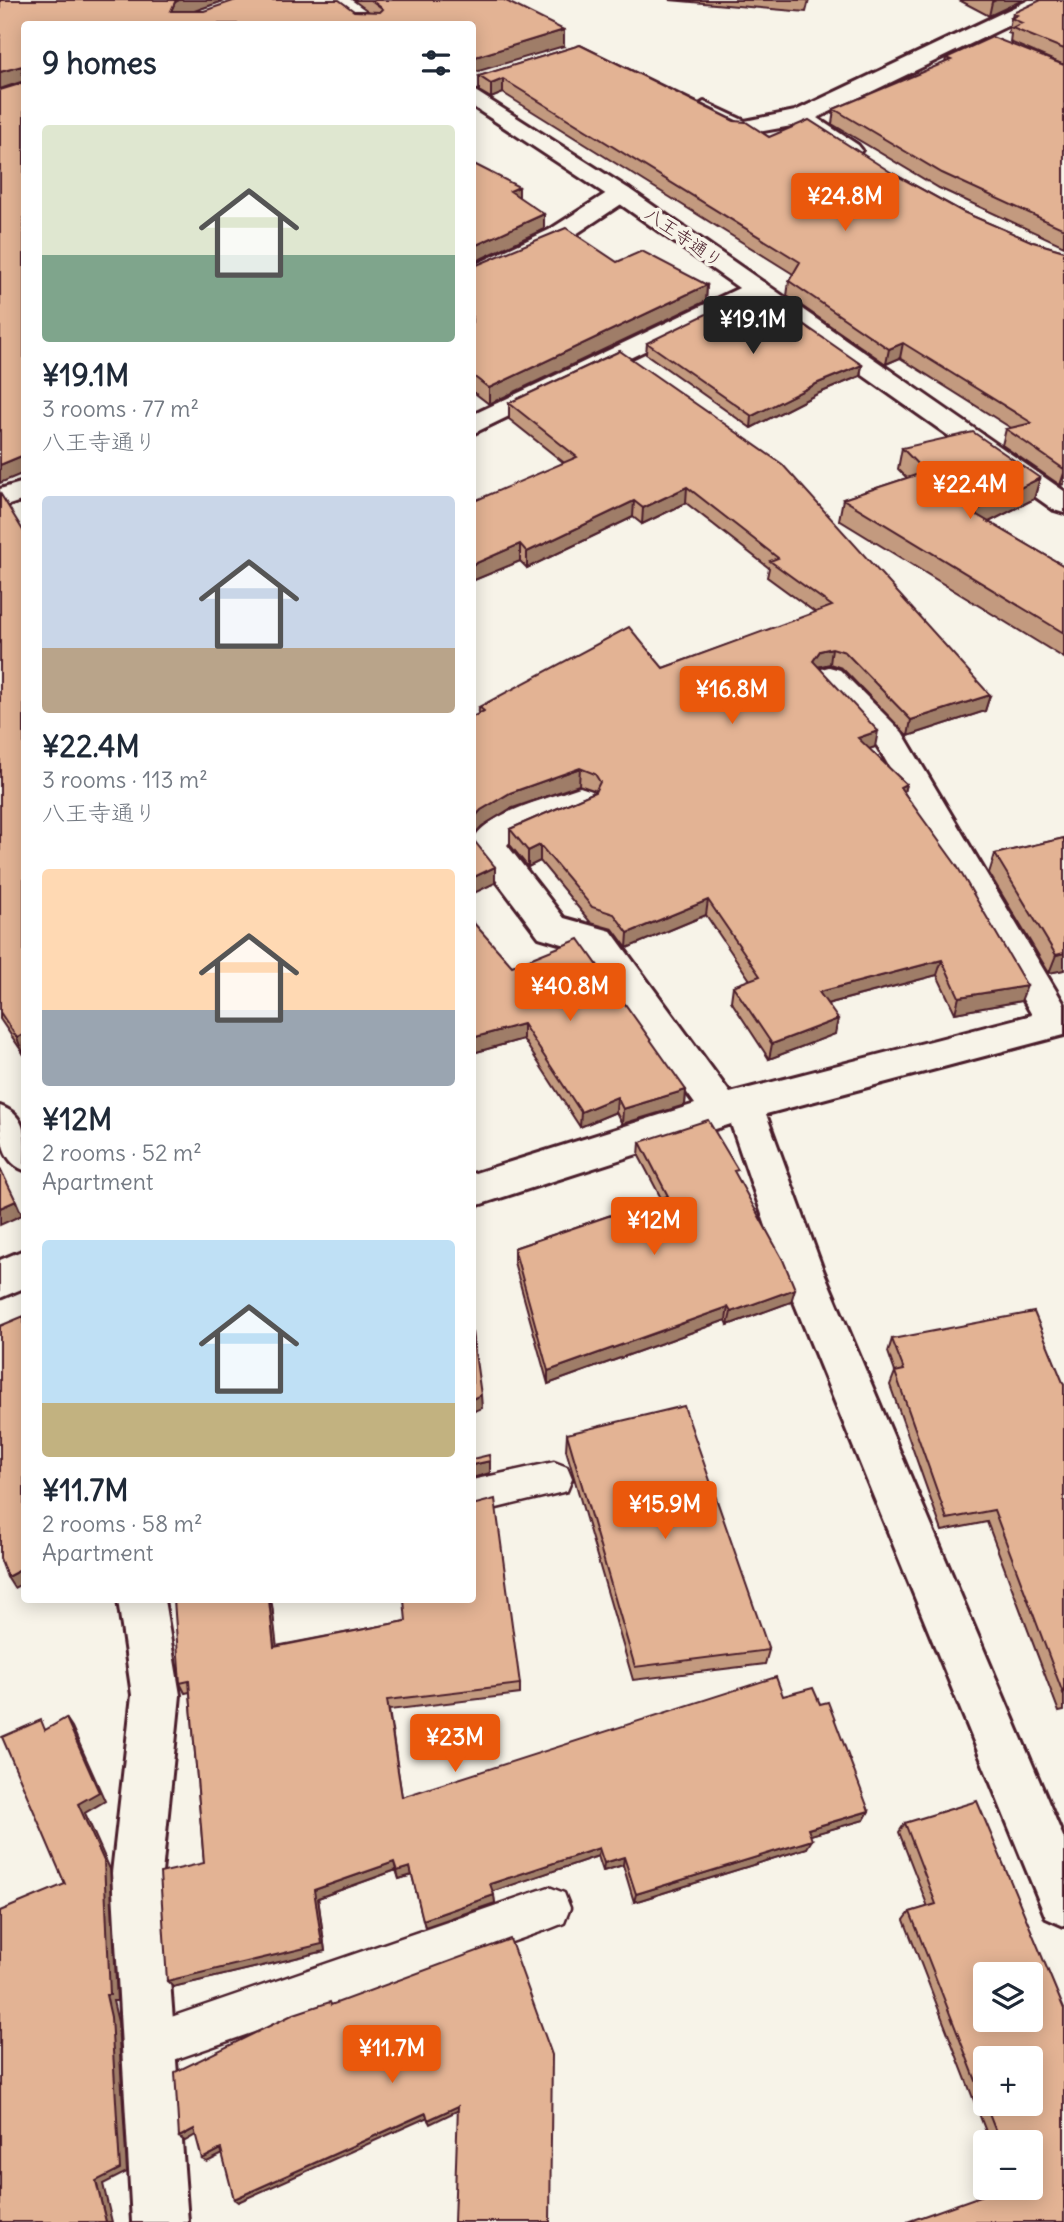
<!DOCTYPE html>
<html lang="en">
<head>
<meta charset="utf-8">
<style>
	:root { --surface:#fff; --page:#f6f6f7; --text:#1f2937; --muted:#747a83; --accent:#ea580c }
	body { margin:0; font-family:Delius,"Klee One",sans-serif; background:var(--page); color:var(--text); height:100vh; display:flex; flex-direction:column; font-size:26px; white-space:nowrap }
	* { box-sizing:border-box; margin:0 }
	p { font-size:23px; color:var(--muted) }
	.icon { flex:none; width:38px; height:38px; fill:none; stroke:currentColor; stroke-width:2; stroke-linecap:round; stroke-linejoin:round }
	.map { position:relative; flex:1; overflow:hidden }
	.panel { position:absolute; left:21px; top:21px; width:455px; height:1582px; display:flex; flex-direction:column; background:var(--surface); border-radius:7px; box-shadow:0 4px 18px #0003 }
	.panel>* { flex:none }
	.controls { position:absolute; left:973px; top:1962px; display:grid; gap:14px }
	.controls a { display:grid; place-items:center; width:70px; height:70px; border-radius:7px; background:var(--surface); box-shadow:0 4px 18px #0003; font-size:35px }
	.price { position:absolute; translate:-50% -60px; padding:0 16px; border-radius:7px; background:var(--accent); color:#fff; font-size:23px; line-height:46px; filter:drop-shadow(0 2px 4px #0008) }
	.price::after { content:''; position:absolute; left:50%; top:42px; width:21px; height:16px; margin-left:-10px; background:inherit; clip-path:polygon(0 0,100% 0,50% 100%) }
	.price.selected { background:#222; color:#fff }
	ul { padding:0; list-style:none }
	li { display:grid; align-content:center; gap:14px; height:371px; padding:0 21px }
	li span { display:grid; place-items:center; height:217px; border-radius:7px; color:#555 }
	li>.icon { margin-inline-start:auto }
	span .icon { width:126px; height:126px; fill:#fffc; stroke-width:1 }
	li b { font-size:30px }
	h2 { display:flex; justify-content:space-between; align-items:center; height:84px; padding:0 21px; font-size:30px }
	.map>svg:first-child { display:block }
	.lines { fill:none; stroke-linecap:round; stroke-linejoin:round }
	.lane-casing { stroke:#4a1f2b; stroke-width:5 }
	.street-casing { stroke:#4a1f2b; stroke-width:6 }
	.secondary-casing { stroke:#4a1f2b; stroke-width:6 }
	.lane { fill:#f7f3e8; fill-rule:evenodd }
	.street { fill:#f7f3e8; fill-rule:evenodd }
	.secondary { fill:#f7f3e8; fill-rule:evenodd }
	.wall { fill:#c39a7f; stroke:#4a1f2b; stroke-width:2 }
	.shaded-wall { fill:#9f7d68; stroke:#4a1f2b; stroke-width:2 }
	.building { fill:#e3b394; stroke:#4a1f2b; stroke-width:2; fill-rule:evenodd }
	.labels { text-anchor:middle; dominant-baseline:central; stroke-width:7; stroke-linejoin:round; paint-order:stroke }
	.far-street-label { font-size:18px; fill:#4a1f2b; stroke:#f7f3e8 }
</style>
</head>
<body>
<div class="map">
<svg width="1064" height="2222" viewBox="0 0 1064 2222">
	<rect width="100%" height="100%" fill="#f7f3e8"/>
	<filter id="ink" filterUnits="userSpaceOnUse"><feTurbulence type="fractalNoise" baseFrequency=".0143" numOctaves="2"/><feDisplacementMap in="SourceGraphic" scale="14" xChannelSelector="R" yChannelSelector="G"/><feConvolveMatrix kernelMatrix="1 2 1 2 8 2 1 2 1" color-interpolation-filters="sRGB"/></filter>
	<g filter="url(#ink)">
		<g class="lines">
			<g class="lane-casing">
				<path id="lane" d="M554 1462 567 1467 572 1479 567 1491 472 1514V1480Z
					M549 1887 564 1893 570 1908 564 1923 549 1929 148 2069 133 2062 126 2047 133 2032 148 2025Z"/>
			</g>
			<g class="street-casing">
				<path id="street" d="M1029 0H1056L1053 4 817 118 858 145 862 150 858 155H842L797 125 742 135 696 114 693 109 704 102 745 121 795 111Z
					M621 187 629 189 633 194 629 199 567 240 472 283V266L549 230 613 189Z
					M756 280 765 283 769 288 765 293 472 434V415Z
					M24 482V500L0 508V489Z
					M829 667 840 670 902 732 1064 1004V1035L766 1114 823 1270 1064 1839V1926L1046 1918 781 1270 731 1124 472 1207V1174L695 1104 586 951 539 937 472 848C472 817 544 800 568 791L580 787 592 791 597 799 592 807 512 839 507 845 564 918 611 931 730 1093 1032 1015 878 747 813 677 818 670Z
					M0 1106C31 1117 24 1142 24 1170 0 1161 0 1133 0 1106Z
					M24 1250V1288L0 1298V1260Z
					M118 1600H164L180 1695 162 1873 188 2222H132L112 1873 132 1695Z"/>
			</g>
			<g class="secondary-casing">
				<path id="secondary" d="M472 89 629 189 1064 491V513L1054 510 613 199 472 106Z"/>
			</g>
			<use href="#lane" class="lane"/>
			<use href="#street" class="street"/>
			<use href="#secondary" class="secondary"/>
		</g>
		<path class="wall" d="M0 0H226L193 11H368L353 0H504L564 46 24 24V473L23 82 0 89Z
			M669 0H809L806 12Z
			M959 0H1023L989 16Z
			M1064 0V65L1010 42 1011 34 1008 33 1011 18H1012L1013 13Z
			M580 45 769 137 892 173 963 212 1033 242 1064 251V484L1060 485 1002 445 1006 429 1011 428 900 358 886 364 787 296 789 281 793 274 503 93 491 98 479 91V76Z
			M946 58 1064 65V246L939 188 832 124 834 109 945 63Z
			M617 262 707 285 706 301 489 404 472 391V267Z
			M768 321 862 365 860 376 817 394 751 428 646 354 647 343Z
			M620 351 990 695 985 711 908 736 842 668 830 664 819 667 875 747 869 749 906 784 904 792 1021 1001 955 1013 937 975 827 1004 835 1034 769 1059 731 1001 733 986 750 980 706 915 627 948 613 929 591 923 540 861 528 867 510 845V829L595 792 594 790 579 785 510 809 482 826 472 837 479 707 663 668 816 613 767 577 769 568 686 503 642 524 633 517 527 568 520 561 472 581 563 462 509 419V403Z
			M902 448 1040 478 1034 499 989 522 1064 566V658L839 520 843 499 907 478 898 469Z
			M0 493 23 1053 0 1019Z
			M1064 838V970L1049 973 989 873 995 854Z
			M512 966 686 1090 685 1105 622 1124 616 1112 580 1127 523 1039 473 1053Z
			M640 1142 736 1176 791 1302 728 1325 726 1320 548 1384 514 1262V1248L661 1198 639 1156Z
			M892 1339 1064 1385V1711L1059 1712 987 1522 942 1531 890 1385 895 1372 888 1352Z
			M567 1434 769 1650 765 1664 633 1680 566 1450Z
			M272 1605 276 1646 406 1621 520 1684V1694L389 1710 402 1797 783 1696 820 1704 869 1811 864 1820 810 1835 807 1848 634 1902 623 1865 603 1871 598 1856 493 1891 495 1903 425 1927 412 1875 399 1879 396 1870 318 1898 325 1951 173 1987 204 1863 190 1692 185 1693 180 1683Z
			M905 1823 1064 2009 1031 2188V2142H990L904 1920 910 1912 928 1907 899 1832Z"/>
		<path class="shaded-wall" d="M179 0H226L177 17 171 11 175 2Z
			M996 0H1023L989 16 992 2Z
			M564 30V46L472 73V58Z
			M22 66 24 81 0 89V72Z
			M503 79V93L491 98V84Z
			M519 187V203L510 191Z
			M544 214V229L472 263V247Z
			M707 285 706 301 489 404V388Z
			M903 343 900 358 886 364 889 349Z
			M862 365 860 376 817 394 751 428 752 416 818 383Z
			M24 455V473L0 483V465Z
			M1064 473V484L1060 485Z
			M1040 478 1034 499 967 533 972 512Z
			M687 487 686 503 642 524 643 508Z
			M634 501 633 517 527 568V552Z
			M520 544V561L472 581V565Z
			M832 648 830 664 817 667 813 661 820 651Z
			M990 695 985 711 908 736 911 720Z
			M878 731 875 747 854 754 858 738Z
			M580 768 579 785 510 809 482 826 472 837V820L481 810 510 793Z
			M906 784 902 800 900 787Z
			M540 845V861L528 867V851Z
			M495 867V883L472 894V878Z
			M708 900 706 915 627 948 628 933Z
			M1064 953V970L1049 973 1056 955Z
			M942 960 937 975 815 1007 819 992Z
			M1027 986 1021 1001 955 1013 959 997Z
			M838 1019 835 1034 769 1059 772 1044Z
			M523 1024V1039L473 1053 472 1038Z
			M24 1034V1052L23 1053 17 1038Z
			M686 1090 685 1105 622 1124 623 1109Z
			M617 1097 616 1112 580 1127 581 1112Z
			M16 1201 22 1215 0 1225V1208Z
			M795 1289 791 1302 728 1325 731 1312Z
			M728 1307 726 1320 548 1384V1371Z
			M481 1395 482 1408 472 1412V1399Z
			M490 1461V1473L472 1478V1465Z
			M24 1568V1583L14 1588 7 1577Z
			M269 1600H270L272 1605 278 1657 274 1647Z
			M66 1718 72 1727 105 1801 85 1813 110 1869 117 2001H113L118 2022 127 2172 103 2184 112 2222H106L96 2181 106 1995Z
			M869 1811 864 1820 804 1837 808 1829Z
			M812 1840 807 1848 634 1902 636 1894Z
			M599 1848 598 1856 491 1892 490 1884Z
			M624 1857 623 1865 603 1871 604 1863Z
			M394 1862 396 1870 318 1898 325 1951 173 1987 167 1981 314 1890Z
			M410 1867 412 1875 399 1879 397 1871Z
			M494 1895 495 1903 425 1927 423 1920Z
			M458 2106 459 2110 430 2124 428 2120Z
			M426 2113 428 2117 238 2202 234 2199Z
			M194 2129 199 2133 185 2141 179 2137Z
			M221 2149 225 2153 207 2162 202 2159Z"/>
		<path class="building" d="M0 0H179L175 2 171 11H204L236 0H339L354 11 380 12 383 9 371 0H504L564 30 472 58V24H24V455L0 465V90L23 83 22 66 0 72Z
			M1041 0H1064V49L1012 28 1022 23 1011 18 1017 15 1013 13Z
			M992 37 1064 65V229L942 173 834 109 951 60 946 58Z
			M580 45 734 121 746 122 769 137 809 120 892 173 963 212 1033 242 1064 251V469L1006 429 1032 423 903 343 889 349 789 281 800 262 503 79 491 84 479 76Z
			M472 163 519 187 510 191 544 214 472 247Z
			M566 228 617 262 642 251 707 285 489 388 472 375V267Z
			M731 302 768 321 777 306 862 365 818 383 752 416 647 343Z
			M620 351 782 464 990 695 911 720 845 652 832 648 820 651 813 661 878 731 858 738 906 784 900 787 957 866 1027 986 959 997 942 960 819 992 838 1019 772 1044 733 986 760 976 708 900 628 933 614 914 592 907 540 845 528 851 510 829 595 792 600 782 595 774 580 768 510 793 481 810 472 820V717L484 711 479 707 629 627 663 668 832 606 770 561 778 558 687 487 643 508 634 501 527 552 520 544 472 565V502L577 457 509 403Z
			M973 432 1040 478 972 512 1064 566V633L843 499 925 472 902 448Z
			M0 493 24 532V1034L17 1038 0 1012Z
			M472 838 495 867 472 878Z
			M1064 838V953L1056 955 995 854Z
			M472 921 512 966 579 939 686 1090 623 1109 617 1097 581 1112 523 1024 472 1038Z
			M708 1120 738 1170 734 1171 783 1260 795 1289 731 1312 728 1307 548 1371 514 1248 668 1196 640 1142Z
			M0 1168 16 1201 0 1208Z
			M1034 1312 1064 1385V1696L994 1510 947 1519 895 1372 904 1370 892 1339Z
			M24 1316V1568L7 1577 0 1558V1326Z
			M472 1332 481 1395 472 1399Z
			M684 1406 769 1650 635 1667 567 1434Z
			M489 1455 490 1461 472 1465V1459Z
			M495 1499 520 1684 387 1700 402 1797 776 1677 783 1696 813 1688 820 1704 828 1702 869 1811 808 1829 812 1840 636 1894 624 1857 604 1863 599 1848 490 1884 494 1895 423 1920 410 1867 397 1871 394 1862 314 1890 322 1944 167 1981 160 1873 204 1863 189 1681 180 1683 174 1600H269L274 1647 406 1621 404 1600H472V1505Z
			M66 1718 99 1792 78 1804 104 1861 110 1995H106L111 2017 120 2169 96 2181 106 2222H0V1911L65 1884 2 1737 41 1720 45 1730Z
			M977 1801 1064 2009V2222H907L1003 2188H1031V2142H1000L910 1912 936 1904 905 1823ZM985 1974H1031V2020H985ZM985 2058H1031V2104H985Z
			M510 1939 552 2055 550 2222H454L458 2106 428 2120 426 2113 234 2199 221 2149 202 2159 194 2129 179 2137 175 2072 294 2014 330 2002 331 2005Z"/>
	</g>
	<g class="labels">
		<g class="far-street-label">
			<text transform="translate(684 237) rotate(35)">八王寺通り</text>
		</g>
	</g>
</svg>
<div class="controls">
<a><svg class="icon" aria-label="layers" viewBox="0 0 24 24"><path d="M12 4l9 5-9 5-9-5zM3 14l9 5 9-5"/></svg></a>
<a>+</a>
<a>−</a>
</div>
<b class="price" style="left:845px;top:233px">¥24.8M</b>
<b class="price selected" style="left:753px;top:356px">¥19.1M</b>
<b class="price" style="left:970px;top:521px">¥22.4M</b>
<b class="price" style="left:732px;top:726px">¥16.8M</b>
<b class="price" style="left:570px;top:1023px">¥40.8M</b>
<b class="price" style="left:654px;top:1257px">¥12M</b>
<b class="price" style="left:665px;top:1541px">¥15.9M</b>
<b class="price" style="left:455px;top:1774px">¥23M</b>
<b class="price" style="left:392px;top:2085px">¥11.7M</b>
<section class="panel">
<h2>9 homes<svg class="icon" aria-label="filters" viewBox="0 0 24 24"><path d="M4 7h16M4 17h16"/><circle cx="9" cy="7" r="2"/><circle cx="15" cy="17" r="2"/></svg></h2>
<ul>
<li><span style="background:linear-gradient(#dfe7d0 60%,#7fa58c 0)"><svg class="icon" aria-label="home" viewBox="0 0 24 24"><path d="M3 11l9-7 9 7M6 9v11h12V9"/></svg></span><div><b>¥19.1M</b><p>3 rooms · 77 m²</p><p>八王寺通り</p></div></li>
<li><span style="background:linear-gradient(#c9d6e8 70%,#b9a48a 0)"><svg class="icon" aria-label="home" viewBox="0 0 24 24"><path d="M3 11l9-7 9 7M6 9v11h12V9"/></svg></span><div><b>¥22.4M</b><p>3 rooms · 113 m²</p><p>八王寺通り</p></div></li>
<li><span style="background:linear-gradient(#ffd9b3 65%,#9aa5b1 0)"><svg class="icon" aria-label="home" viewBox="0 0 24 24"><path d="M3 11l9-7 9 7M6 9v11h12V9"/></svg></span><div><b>¥12M</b><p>2 rooms · 52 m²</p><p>Apartment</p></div></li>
<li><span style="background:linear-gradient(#bfe0f5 75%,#c2b280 0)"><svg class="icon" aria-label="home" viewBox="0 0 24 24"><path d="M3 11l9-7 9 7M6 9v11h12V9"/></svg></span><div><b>¥11.7M</b><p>2 rooms · 58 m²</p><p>Apartment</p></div></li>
</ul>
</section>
</div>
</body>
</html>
